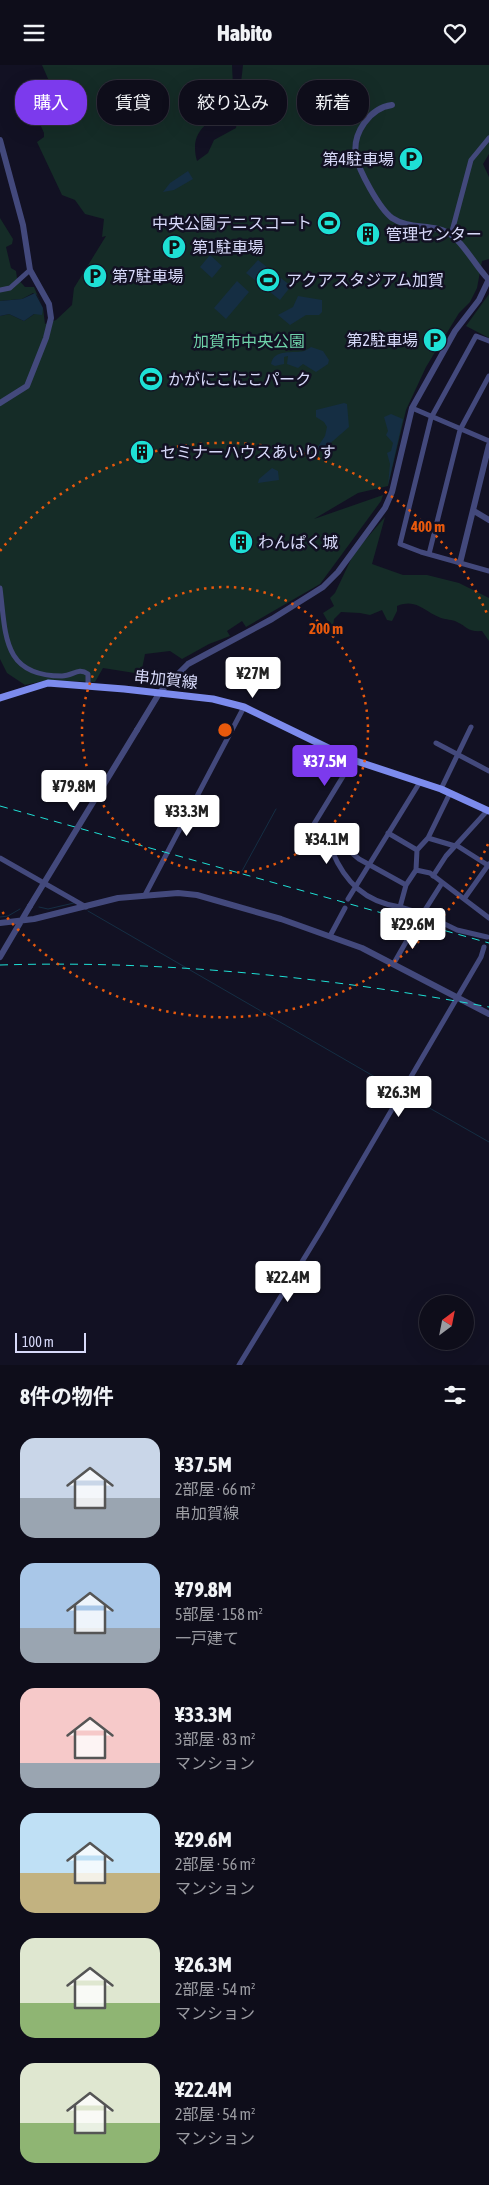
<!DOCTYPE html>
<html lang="ja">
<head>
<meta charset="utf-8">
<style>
	:root { --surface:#0e0d1a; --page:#1c1b27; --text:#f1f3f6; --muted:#9b9ca2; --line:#2e2d39; --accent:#7c3aed }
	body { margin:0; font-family:"Asap Condensed","Noto Sans JP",sans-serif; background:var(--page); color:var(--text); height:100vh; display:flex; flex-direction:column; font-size:19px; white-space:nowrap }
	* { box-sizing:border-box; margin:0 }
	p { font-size:16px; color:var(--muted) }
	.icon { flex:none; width:28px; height:28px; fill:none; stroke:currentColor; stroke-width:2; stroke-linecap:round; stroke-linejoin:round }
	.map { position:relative; height:1300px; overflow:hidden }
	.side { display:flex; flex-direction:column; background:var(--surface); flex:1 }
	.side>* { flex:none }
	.banner { position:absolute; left:15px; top:15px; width:460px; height:45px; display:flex; gap:10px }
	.needle { width:32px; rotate:32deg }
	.buttons { position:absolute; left:419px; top:1230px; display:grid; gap:10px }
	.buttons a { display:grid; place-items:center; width:55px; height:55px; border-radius:50%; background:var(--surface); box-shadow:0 5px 20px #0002,0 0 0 1px var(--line); font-size:25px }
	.scale { position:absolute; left:15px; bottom:12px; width:71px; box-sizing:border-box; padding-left:5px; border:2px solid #d8dafa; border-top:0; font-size:14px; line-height:18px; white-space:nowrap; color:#d8dafa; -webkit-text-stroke:4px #121123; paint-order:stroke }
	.price { position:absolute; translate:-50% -42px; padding:0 11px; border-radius:5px; background:#fff; color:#222; font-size:16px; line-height:32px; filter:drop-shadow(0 1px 2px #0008) }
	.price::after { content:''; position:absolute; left:50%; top:30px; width:15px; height:11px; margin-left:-8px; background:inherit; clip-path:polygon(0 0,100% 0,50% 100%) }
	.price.on { background:var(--accent); color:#fff }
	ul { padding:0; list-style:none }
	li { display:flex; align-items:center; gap:15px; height:125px; padding:0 20px }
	li span { display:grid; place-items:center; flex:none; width:140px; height:100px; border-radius:15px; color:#555 }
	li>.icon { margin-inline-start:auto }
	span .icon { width:60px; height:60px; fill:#fffc; stroke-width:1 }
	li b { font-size:21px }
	h2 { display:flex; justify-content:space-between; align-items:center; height:60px; padding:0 20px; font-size:21px }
	.tag { padding:0 18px; border-radius:20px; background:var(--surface); box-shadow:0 5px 20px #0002,0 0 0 1px var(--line); font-size:18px; line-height:45px }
	.tag.on { background:var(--accent); color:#fff }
	header { display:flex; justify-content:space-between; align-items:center; height:65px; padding:0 20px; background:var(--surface); font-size:22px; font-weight:800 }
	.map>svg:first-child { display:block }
	.green { fill:#152c27 }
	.water { fill:#152e43 }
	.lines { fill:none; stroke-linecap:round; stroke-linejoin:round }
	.stream { stroke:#152e43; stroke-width:1 }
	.minor { stroke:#43497c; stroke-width:5 }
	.tertiary { stroke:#43497c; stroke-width:6 }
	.secondary { stroke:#7c8bed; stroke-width:7 }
	.rail { stroke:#1ee0d5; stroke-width:1; stroke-dasharray:8 6; stroke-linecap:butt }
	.tertiary-bridge { stroke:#43497c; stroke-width:6 }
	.ring { fill:none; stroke:#e8590c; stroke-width:2.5; stroke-dasharray:2.5 5 }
	.labels { text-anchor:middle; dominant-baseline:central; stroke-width:5; stroke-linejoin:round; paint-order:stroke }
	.poi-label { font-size:16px; fill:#d8dafa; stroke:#121123; text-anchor:start }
	.park-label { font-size:16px; fill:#6ed1a8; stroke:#121123 }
	.street-label { font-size:16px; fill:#d8dafa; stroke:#121123 }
	.centre { fill:#e8590c; stroke:#121123; stroke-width:2.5 }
	.ring-label { font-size:15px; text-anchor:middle; font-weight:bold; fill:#e8590c; stroke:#121123; stroke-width:5; stroke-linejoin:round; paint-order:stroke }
</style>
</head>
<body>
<header><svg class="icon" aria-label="menu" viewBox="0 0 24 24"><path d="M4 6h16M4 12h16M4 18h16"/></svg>Habito<svg class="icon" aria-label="heart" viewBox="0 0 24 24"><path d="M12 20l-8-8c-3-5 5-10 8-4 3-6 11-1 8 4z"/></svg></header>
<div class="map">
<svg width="489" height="1300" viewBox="0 0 489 1300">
	<rect width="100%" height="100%" fill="#121123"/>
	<path class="green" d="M42 0H232L234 42C211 55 188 64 197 96L208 88 214 75 236 63 243 0H489V89L483 99 489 112V194L482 196 477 223 470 237 459 248 426 302 406 345 388 421 358 428 314 454 383 430 381 436 320 519 246 562 242 556 227 566 230 571 209 579 182 594 170 586 145 589 141 609 103 603 95 617 48 615 25 620 7 608 0 594V251L9 249 24 256 43 243 37 230 33 228 22 234 0 236V153L13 174 12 179 6 182 11 203 16 206 17 213 25 222H34L43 243 45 259 56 255 72 240 74 223 106 171 102 172 104 154 85 149 75 135 62 130 37 77 44 72V68L31 39 50 30 53 25Z
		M489 229V273L466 261Z
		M385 452 372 499 403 510H427L459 518 489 533V576L482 566C467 567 468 562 457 557 452 554 446 555 441 553 423 546 417 533 397 541V546L392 556 387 555 382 545 370 550 360 548 341 547 334 554 333 561 331 562 323 548 334 541 330 533 335 528 354 488Z"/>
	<path class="water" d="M188 106 193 114 174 125 163 127 170 118Z
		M210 190 222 201 212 213 200 202Z
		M258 195 291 221 280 235 246 208Z
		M237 216 249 227 226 254 214 243Z
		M35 228 43 243 42 250 34 249 24 256 9 249 0 251V236L22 234Z
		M298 231 322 235V247L319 250H306L290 260 278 250 293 242Z
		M311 282 323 286 329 295 328 299 316 307 303 299 298 303 287 299 288 291 284 292V299L275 301 271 299C274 283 293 289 304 286 307 285 309 283 311 282Z
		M344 338 347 339 349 362 326 382 318 385 317 383 325 371 327 362 324 357 316 352V345Z
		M391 349 403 354 388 420 390 399 387 388 391 386 393 378 386 370 388 366 384 352Z
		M272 403 278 406 279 415 258 418 259 414Z"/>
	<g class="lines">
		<path class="stream" d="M242 806 276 744
			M39 842 48 844 74 838
			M88 846 401 1027
			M0 852 8 851 20 844
			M405 1029 489 1077"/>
		<path class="minor" d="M451 170 471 95 489 73
			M0 225 10 223 30 205
			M489 276 476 271 431 353 400 479 421 487 489 506
			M412 343 489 376
			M429 489 460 365 489 311
			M0 523C6 570 2 611 62 611 73 611 78 602 88 609V621
			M436 678 489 706
			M353 695 314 759C327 767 326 773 332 786 345 817 365 837 400 842
			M441 724 471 662
			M325 765 359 794 406 820
			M388 768 417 785 416 805 406 820 400 842 426 850 457 865 487 872
			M428 773 455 781
			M456 780 489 801
			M417 785 428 773 450 728
			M0 793 86 842
			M416 805 430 808 464 834 489 799
			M433 811 446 791 488 745
			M145 830 244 642
			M348 834 420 717
			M464 834 489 853
			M418 856 442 818
			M330 871 345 843
			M394 898 414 863
			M239 1300 322 1164 481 892 484 882"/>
		<path class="tertiary" d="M392 40C370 43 352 68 356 91 359 106 379 143 392 153 411 166 434 157 453 171 467 183 476 202 489 215
			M0 75 23 160 30 205 49 239 51 253 46 273 27 321 0 338
			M474 446 489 455
			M460 498 489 380
			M137 665 160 627 188 599 272 554 323 522 338 507 385 443 392 427 412 343 455 266 479 235 489 214
			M0 858 34 854 118 833 178 828 197 830 281 854 362 883 489 949
			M0 892 30 841"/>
		<path class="secondary" d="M0 633 48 618 124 624 213 634 244 642 353 695 441 724 489 746"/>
		<path class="rail" d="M0 741 489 878
			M0 900C164 895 328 912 489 942"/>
		<path class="tertiary-bridge" d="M30 841 137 665"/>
	</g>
	<g class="ring">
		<circle cx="225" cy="665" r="143"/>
		<path d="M488 779A287 287 0 0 1 0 844M0 486A287 287 0 0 1 488 551"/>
	</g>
	<defs>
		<g id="parking-disc" transform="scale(1.25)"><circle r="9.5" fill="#1ee0d5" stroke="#121123"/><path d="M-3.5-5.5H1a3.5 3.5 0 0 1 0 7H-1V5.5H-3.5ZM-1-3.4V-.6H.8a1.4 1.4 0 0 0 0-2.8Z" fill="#111"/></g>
		<g id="stadium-disc" transform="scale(1.25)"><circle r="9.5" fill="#1ee0d5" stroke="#121123"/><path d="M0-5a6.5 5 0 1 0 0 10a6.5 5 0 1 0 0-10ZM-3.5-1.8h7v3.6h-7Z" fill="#111"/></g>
		<g id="building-disc" transform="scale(1.25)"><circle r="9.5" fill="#1ee0d5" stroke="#121123"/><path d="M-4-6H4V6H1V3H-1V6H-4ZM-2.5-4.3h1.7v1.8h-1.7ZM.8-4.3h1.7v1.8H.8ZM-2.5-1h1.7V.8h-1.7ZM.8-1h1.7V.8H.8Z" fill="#111"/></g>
	</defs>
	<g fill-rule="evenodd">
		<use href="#parking-disc" x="411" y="94"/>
		<use href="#stadium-disc" x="329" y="158"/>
		<use href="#building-disc" x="368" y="169"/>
		<use href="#parking-disc" x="174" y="182"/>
		<use href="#parking-disc" x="95" y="211"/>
		<use href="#stadium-disc" x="268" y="215"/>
		<use href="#parking-disc" x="435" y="275"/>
		<use href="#stadium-disc" x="151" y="314"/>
		<use href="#building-disc" x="142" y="387"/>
		<use href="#building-disc" x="241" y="477"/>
	</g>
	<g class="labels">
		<g class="poi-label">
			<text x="394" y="94" text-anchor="end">第4駐車場</text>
			<text x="312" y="158" text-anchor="end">中央公園テニスコート</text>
			<text x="386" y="169">管理センター</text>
			<text x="192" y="182">第1駐車場</text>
			<text x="112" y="211">第7駐車場</text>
			<text x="286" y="215">アクアスタジアム加賀</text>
			<text x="418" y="275" text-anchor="end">第2駐車場</text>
			<text x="168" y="314">かがにこにこパーク</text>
			<text x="160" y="387">セミナーハウスあいりす</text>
			<text x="258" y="477">わんぱく城</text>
		</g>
		<g class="park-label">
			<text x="249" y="276">加賀市中央公園</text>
		</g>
		<g class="street-label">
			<text transform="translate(166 614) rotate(6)">串加賀線</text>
		</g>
	</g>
	<circle cx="225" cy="665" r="8" class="centre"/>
	<g class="ring-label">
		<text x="428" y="467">400 m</text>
		<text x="326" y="569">200 m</text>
	</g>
</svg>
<div class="buttons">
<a><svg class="needle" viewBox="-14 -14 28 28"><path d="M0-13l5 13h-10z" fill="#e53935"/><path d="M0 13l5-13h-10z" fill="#9b9ca2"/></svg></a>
</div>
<div class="scale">100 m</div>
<b class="price" style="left:253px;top:634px">¥27M</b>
<b class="price on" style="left:325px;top:722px">¥37.5M</b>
<b class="price" style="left:74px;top:747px">¥79.8M</b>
<b class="price" style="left:187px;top:772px">¥33.3M</b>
<b class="price" style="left:327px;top:800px">¥34.1M</b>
<b class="price" style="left:413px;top:885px">¥29.6M</b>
<b class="price" style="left:399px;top:1053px">¥26.3M</b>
<b class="price" style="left:288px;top:1238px">¥22.4M</b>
<div class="banner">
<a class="tag on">購入</a>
<a class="tag">賃貸</a>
<a class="tag">絞り込み</a>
<a class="tag">新着</a>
</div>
</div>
<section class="side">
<h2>8件の物件<svg class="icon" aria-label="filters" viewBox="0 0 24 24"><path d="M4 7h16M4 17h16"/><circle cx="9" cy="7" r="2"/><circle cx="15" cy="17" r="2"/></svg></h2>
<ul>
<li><span style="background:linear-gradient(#c9d6e8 60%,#9aa5b1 0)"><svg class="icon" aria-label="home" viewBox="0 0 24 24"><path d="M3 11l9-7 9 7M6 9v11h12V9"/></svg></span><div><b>¥37.5M</b><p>2部屋 · 66 m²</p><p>串加賀線</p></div></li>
<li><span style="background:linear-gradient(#a9c7e8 65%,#9aa5b1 0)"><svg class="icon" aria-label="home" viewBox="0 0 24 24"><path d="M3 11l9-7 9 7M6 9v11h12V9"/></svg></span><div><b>¥79.8M</b><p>5部屋 · 158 m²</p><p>一戸建て</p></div></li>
<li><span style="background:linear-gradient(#f6c9c9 75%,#9aa5b1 0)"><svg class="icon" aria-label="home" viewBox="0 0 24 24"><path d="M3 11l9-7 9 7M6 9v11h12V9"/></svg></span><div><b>¥33.3M</b><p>3部屋 · 83 m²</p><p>マンション</p></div></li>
<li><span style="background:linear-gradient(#bfe0f5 60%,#c2b280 0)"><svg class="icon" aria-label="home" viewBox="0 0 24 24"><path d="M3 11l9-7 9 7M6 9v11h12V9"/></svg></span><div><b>¥29.6M</b><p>2部屋 · 56 m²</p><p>マンション</p></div></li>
<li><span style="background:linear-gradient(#dfe7d0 65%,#8fb573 0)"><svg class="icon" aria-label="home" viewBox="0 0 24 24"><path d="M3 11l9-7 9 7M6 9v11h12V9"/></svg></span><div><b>¥26.3M</b><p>2部屋 · 54 m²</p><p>マンション</p></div></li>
<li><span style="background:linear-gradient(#dfe7d0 60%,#8fb573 0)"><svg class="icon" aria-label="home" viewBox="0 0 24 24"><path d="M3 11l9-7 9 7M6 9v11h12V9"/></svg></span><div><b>¥22.4M</b><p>2部屋 · 54 m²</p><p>マンション</p></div></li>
</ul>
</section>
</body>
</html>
